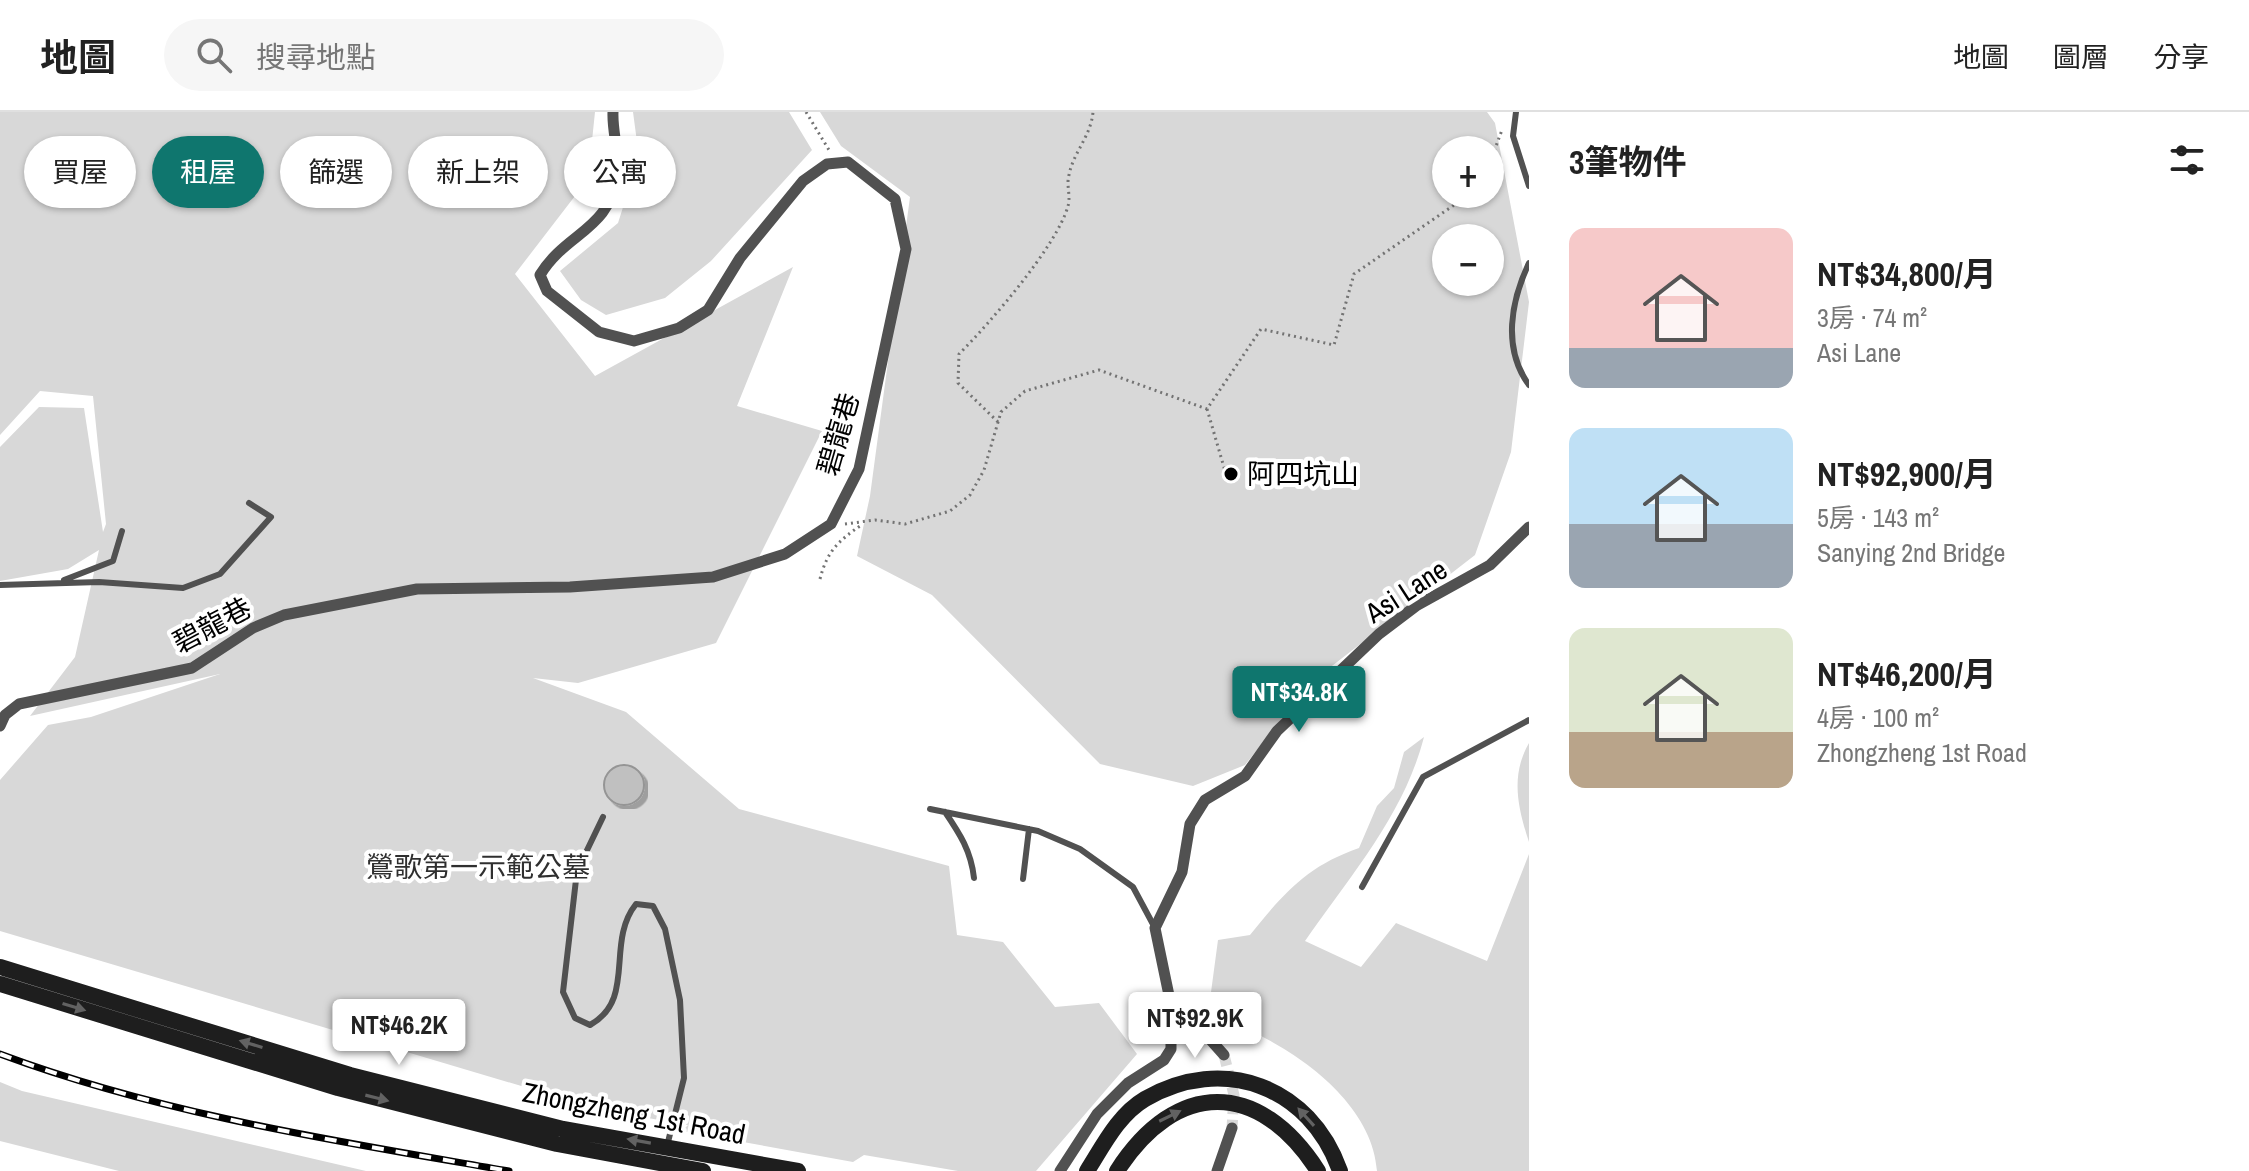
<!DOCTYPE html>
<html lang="zh-TW">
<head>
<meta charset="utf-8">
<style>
	:root { --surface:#fff; --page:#f6f6f6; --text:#222; --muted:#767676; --line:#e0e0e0; --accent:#0f766e }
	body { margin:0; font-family:"Archivo Narrow","Noto Sans TC",sans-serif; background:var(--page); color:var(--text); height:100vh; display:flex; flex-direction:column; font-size:30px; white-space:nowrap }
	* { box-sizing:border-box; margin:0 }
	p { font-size:26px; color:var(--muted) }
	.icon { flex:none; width:44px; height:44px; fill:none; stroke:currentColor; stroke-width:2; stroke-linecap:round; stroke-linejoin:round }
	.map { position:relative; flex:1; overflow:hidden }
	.side { display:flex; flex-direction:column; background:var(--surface); width:720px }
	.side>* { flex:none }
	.hud { position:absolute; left:24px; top:24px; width:760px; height:72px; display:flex; gap:16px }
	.buttons { position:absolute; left:1432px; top:24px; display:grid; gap:16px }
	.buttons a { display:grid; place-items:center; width:72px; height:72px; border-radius:50%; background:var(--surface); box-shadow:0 2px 6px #0004; font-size:40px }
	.price { position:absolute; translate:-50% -68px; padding:0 18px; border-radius:8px; background:#fff; color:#222; font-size:26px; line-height:52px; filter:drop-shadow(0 2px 4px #0008) }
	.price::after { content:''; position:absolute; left:50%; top:48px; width:24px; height:18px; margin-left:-12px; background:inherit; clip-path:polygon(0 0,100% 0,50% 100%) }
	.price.on { background:var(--accent); color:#fff }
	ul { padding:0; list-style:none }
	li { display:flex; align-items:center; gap:24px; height:200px; padding:0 40px }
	li span { display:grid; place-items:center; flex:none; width:224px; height:160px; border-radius:16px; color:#555 }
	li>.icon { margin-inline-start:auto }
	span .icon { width:96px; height:96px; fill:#fffc; stroke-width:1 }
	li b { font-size:34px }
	h2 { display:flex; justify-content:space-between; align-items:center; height:96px; padding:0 40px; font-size:34px }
	.chip { padding:0 28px; border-radius:36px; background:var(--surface); box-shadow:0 2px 6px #0004; font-size:28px; line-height:72px }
	.chip.on { background:var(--accent); color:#fff }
	header { display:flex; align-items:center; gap:48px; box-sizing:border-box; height:112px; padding:0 40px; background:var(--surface); border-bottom:2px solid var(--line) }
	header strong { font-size:38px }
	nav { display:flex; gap:44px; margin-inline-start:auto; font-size:28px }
	.search { width:560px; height:72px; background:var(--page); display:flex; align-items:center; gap:20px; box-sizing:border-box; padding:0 28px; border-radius:44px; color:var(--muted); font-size:30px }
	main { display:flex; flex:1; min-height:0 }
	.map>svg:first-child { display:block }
	.green { fill:#d8d8d8; fill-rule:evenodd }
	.building { fill:#c0c0c0; stroke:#959595; stroke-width:2; filter:url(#shadow) }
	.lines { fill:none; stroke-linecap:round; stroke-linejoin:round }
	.street-tunnel { stroke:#d9d9d9; stroke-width:11; stroke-dasharray:11 5.5; stroke-linecap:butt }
	.path { stroke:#737373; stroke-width:3; stroke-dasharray:2 4; stroke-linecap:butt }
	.lane { stroke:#515151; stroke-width:6 }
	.street { stroke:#515151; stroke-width:11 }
	.secondary { stroke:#1e1e1e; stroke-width:16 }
	.rail-casing { stroke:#000; stroke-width:7 }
	.rail { stroke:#fff; stroke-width:4; stroke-dasharray:12; stroke-linecap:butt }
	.oneway { fill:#626262 }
	.poi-dot { fill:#000; stroke:#fff; stroke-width:3 }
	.labels { text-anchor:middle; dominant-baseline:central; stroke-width:8; stroke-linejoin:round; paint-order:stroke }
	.street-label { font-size:28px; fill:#000; stroke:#fff }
	.poi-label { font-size:28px; fill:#000; stroke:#fff; text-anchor:start }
	.park-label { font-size:28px; fill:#2f2f2f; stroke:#fff }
</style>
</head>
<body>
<header>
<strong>地圖</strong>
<div class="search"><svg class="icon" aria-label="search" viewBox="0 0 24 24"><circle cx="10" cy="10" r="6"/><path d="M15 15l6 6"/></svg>搜尋地點</div>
<nav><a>地圖</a><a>圖層</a><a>分享</a></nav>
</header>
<main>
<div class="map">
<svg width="1529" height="1059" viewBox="0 0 1529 1059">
	<defs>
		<filter id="shadow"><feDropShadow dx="4.5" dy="4.5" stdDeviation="0" flood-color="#0004"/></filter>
	</defs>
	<rect width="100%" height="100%" fill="#fff"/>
	<path class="green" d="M0 0H595L588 67 515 162 595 264 793 155 737 294 822 319 716 531 578 571 533 566 626 600 739 697 949 754 957 823 1003 830 1055 895 1099 891 1137 942 1036 1059H958L864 1043 853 1050 682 1019 688 1013 602 998 0 819V668L48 613 91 605 220 562 30 604 75 545 99 438 68 457 0 469V335L39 295 84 296 103 420 106 412 93 284 40 279 0 323Z
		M633 0H789L812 38 711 149 665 186 606 203 581 188 560 159 618 111 639 45Z
		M820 0H1487L1495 11 1529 190 1511 340 1475 443 1310 571 1245 653 1193 674 1100 652 932 483 857 444 870 384 910 85 841 34ZM1446 38H1490V82H1446ZM1446 126H1490V170H1446Z
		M1424 625C1404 703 1350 764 1305 829L1361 855 1396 811 1487 849 1529 742V1059H1377C1373 993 1300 940 1244 916 1233 912 1219 912 1207 910L1218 828 1250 823C1284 781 1307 754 1359 736L1377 694 1394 676 1404 640Z
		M1529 631V730C1518 696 1510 664 1529 631Z
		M0 970 22 979 366 1059H119L0 1029Z"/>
	<path class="building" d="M604 673a20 20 0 1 1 40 0a20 20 0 1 1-40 0Z"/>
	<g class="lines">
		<path class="street-tunnel" d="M1224 943 1234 983 1232 1016"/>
		<path class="path" d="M806 0 829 38
			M1490 50 1502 18
			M1207 297 1228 369
			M998 310 958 271 959 242C989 212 1057 134 1068 94 1071 84 1066 73 1069 63 1073 41 1091 24 1093 0
			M845 412 875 408 905 412 950 399 970 383 984 358 1001 300 1025 279 1099 258 1207 297 1261 217 1334 233 1354 162 1470 82
			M820 467C827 439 839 428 863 412"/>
		<path class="lane" d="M1516 0 1513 24 1529 74
			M1529 151C1511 189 1502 236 1529 273
			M64 468 113 449 122 419
			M0 473 99 470 183 476 220 462 271 405 249 391
			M930 697 1038 719 1080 737 1133 775 1155 816
			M945 700C960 722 971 739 974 766
			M603 705 577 759 563 880 575 906 590 913C637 887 605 831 636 792L653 794 665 817 680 888 684 966 667 1034
			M1023 767 1029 717
			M1362 775 1423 665 1529 608"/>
		<path class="street" d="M0 614 5 603 19 592 192 556 253 516 284 503 417 477 570 475 713 465 785 442 831 412 859 357 906 137 895 87 848 50 827 52 803 69 740 146 708 198 679 216 634 229 599 220 547 179 540 163C567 119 610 119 617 62 620 41 612 21 613 0
			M1171 893 1200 916 1224 943
			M1060 1059 1097 1002 1128 971 1164 948 1171 937V893L1155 816 1182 760 1190 712 1205 688 1245 664 1277 619 1379 522 1416 494 1490 453 1529 415
			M1217 1059 1232 1016"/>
		<path class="secondary" d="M0 855 350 963 563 1017 798 1059
			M0 872 338 976 557 1032 703 1059
			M1087 1059C1103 1034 1118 1003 1145 987 1223 942 1310 974 1340 1059
			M1117 1059C1176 967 1259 967 1318 1059"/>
		<g class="rail-casing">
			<path id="rail" d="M0 942C164 1003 337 1029 509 1059"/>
		</g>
		<use href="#rail" class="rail"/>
	</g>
	<defs><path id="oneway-solid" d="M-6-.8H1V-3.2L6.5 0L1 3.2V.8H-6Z" transform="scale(2)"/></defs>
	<g class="oneway">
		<use href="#oneway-solid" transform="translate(74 895) rotate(17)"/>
		<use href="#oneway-solid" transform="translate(251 932) rotate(-163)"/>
		<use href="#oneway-solid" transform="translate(377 986) rotate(14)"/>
		<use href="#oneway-solid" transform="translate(1170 1004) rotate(-26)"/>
		<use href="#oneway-solid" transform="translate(1306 1005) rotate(-132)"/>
		<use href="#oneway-solid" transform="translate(639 1029) rotate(-170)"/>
	</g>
	<circle class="poi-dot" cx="1231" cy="362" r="8"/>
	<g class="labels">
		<g class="street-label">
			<text transform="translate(838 322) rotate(-74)">碧龍巷</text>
			<text transform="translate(1406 479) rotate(-33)">Asi Lane</text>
			<text transform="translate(212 513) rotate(-28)">碧龍巷</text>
			<text transform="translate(634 1001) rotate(11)">Zhongzheng 1st Road</text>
		</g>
		<g class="poi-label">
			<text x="1247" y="362">阿四坑山</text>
		</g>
		<g class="park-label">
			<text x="478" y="755">鶯歌第一示範公墓</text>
		</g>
	</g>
</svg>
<div class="buttons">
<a>+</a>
<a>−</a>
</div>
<b class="price on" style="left:1299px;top:622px">NT$34.8K</b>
<b class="price" style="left:1195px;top:948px">NT$92.9K</b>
<b class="price" style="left:399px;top:955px">NT$46.2K</b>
<div class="hud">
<a class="chip">買屋</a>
<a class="chip on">租屋</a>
<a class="chip">篩選</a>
<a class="chip">新上架</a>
<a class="chip">公寓</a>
</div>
</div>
<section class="side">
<h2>3筆物件<svg class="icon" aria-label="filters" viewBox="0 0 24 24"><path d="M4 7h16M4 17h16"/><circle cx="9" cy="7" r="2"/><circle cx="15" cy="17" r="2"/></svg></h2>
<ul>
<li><span style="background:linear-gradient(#f6c9c9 75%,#9aa5b1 0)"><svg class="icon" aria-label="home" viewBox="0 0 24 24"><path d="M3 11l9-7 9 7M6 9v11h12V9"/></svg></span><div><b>NT$34,800/月</b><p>3房 · 74 m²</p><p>Asi Lane</p></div></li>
<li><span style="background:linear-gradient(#bfe0f5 60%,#9aa5b1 0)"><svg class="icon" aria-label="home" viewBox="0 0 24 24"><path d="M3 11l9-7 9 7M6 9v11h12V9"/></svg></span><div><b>NT$92,900/月</b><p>5房 · 143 m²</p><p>Sanying 2nd Bridge</p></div></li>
<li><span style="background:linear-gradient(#dfe7d0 65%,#b9a48a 0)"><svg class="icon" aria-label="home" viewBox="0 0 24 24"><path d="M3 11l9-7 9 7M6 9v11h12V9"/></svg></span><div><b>NT$46,200/月</b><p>4房 · 100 m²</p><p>Zhongzheng 1st Road</p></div></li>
</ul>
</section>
</main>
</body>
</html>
